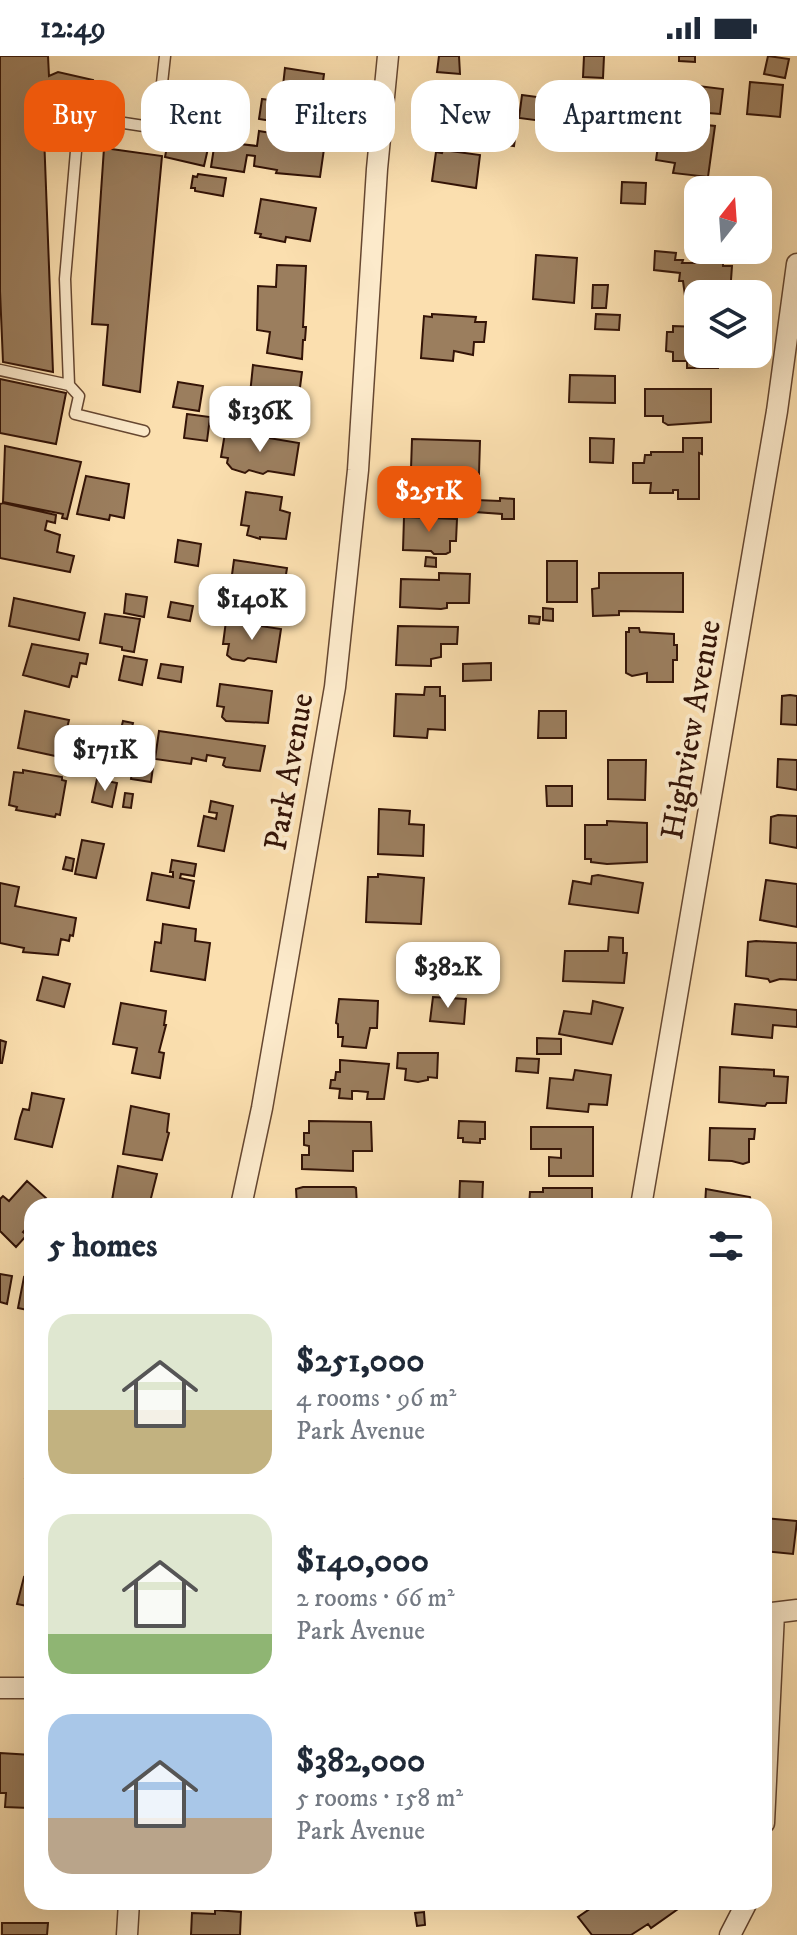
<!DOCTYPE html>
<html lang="en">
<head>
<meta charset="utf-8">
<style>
	:root { --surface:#fff; --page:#f2f2f3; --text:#1f2937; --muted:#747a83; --accent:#ea580c }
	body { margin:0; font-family:"IM FELL DW Pica",serif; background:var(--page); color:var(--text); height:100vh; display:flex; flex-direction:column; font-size:30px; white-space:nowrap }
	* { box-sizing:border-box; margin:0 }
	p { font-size:26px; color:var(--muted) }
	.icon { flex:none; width:44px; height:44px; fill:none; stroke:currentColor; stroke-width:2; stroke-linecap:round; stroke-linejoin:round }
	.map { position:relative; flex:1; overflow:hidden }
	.drawer { position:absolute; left:24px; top:1142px; width:748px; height:712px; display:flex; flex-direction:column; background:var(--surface); border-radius:24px; box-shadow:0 8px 32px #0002 }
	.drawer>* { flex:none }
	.banner { position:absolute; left:24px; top:24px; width:750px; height:72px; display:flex; gap:16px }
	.needle { width:52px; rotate:17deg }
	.controls { position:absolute; left:684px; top:120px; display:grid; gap:16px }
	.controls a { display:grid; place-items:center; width:88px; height:88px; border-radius:16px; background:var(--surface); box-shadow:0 8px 32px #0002; font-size:40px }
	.price { position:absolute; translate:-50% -68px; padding:0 18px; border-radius:16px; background:#fff; color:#222; font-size:26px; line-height:52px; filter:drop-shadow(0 2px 4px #0008) }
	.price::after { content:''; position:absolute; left:50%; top:48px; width:24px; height:18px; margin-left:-12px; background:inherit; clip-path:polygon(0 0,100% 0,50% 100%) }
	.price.selected { background:var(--accent); color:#fff }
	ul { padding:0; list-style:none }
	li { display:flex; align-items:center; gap:24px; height:200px; padding:0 24px }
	li span { display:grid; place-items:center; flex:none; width:224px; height:160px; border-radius:24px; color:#555 }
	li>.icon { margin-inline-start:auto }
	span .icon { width:96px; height:96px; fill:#fffc; stroke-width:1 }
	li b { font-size:34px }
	h2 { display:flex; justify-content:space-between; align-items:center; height:96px; padding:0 24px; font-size:34px }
	.pill { padding:0 28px; border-radius:24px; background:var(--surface); box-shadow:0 8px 32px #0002; font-size:28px; line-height:72px }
	.pill.selected { background:var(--accent); color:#fff }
	.status { display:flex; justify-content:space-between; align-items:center; height:56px; padding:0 40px; background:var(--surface); direction:ltr }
	.status svg { height:22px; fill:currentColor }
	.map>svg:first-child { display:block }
	.building { fill:#9b7e5e; stroke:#341407; stroke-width:2 }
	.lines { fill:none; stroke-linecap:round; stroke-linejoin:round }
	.service-casing { stroke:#664731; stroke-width:13 }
	.minor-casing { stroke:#664731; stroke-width:23 }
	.service { stroke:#fceacb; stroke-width:10 }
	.minor { stroke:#fceacb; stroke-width:20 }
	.labels { text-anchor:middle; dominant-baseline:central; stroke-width:8; stroke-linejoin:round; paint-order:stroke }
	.street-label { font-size:32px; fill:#341407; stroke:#fceacb }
</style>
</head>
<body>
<div class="status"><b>12:49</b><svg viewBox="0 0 49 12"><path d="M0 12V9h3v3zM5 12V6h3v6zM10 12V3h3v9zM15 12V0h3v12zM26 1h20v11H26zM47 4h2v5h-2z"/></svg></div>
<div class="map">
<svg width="797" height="1879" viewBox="0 0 797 1879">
	<rect width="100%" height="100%" fill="#fbdfaf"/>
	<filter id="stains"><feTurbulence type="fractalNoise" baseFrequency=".0025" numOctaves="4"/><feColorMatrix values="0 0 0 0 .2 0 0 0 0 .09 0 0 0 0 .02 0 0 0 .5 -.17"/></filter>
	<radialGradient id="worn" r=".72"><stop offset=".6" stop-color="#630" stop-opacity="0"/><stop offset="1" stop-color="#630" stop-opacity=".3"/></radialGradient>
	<path class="building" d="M0 0H48L49 20 58 16 93 24 91 35 81 34 80 43 89 44 83 84 44 79 53 316 3 306 0 235Z
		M439 0H459L460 18 437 16Z
		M584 0H604L603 22 583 21Z
		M679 0H695V6L679 5Z
		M768 0 789 3 785 22 764 18Z
		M285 12 324 18 319 57 296 54 299 32 283 30Z
		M750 26 783 29 780 61 747 58Z
		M698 30 723 33 720 58 696 56Z
		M522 39 545 42 542 65 519 62Z
		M262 43 287 46 284 67 259 63Z
		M449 50 518 61 514 90 485 86 482 83V87L445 82V80L439 79 442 52H449Z
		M668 65 715 70 708 121 673 117 675 107 656 104 660 76 666 77Z
		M259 75 325 86 320 121 276 117 277 114 254 110 255 100 247 99 244 116 211 111 215 85 257 90Z
		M169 80 209 88 204 110 165 101Z
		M104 92 162 100 140 336 103 329 108 269 92 268Z
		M443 94 480 99 476 132 432 125 436 96 442 97Z
		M198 118 226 122 223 140 195 135V132H191L193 120 197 121Z
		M622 126 646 127 645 148 621 147Z
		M261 143 316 152 310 185 286 181 285 186 260 181 261 178 255 177Z
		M687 149 698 150V170H686Z
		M655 195 676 197 675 204H683L682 207H723V210H732L730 238 685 240 683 225H679L680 217 654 214Z
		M536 199 577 202 574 247 533 243Z
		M277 209 306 210 303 271H306L305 284H303L302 303 267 297 270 276 257 274 258 230 276 231Z
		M593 229H608L606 252H592Z
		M432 258 476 261 475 266H486L484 286H474L473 299 454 295 453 305 421 302 424 260 432 261Z
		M596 258 620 259 619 274 595 273Z
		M673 270 698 271V298H718V312H687V305H673V296L666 295 667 276H673Z
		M253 309 302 316 296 362 257 357 258 349 249 348Z
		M570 319 615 320V347L569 346Z
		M0 323 66 337 56 388 0 377Z
		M178 326 203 330 199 355 173 351Z
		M645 333H711V366L668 369 663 366V360H645Z
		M187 358 210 361 207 385 184 382Z
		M233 376 299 387 294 419 268 415 263 418 249 414 245 417 232 413 227 407 228 402 221 401 225 377Z
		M590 382 614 383 613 407 590 406Z
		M683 382H702V398L699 397V443H678V434H673V437H650L651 427H633V407H644L645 399H651V396H683Z
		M412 383 480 385 479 418 458 417 454 420H444L443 429 410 428V425H404V413H411Z
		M5 390 81 406 67 463 62 462 63 458 3 446Z
		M86 420 129 428 124 462 110 459 109 464 77 458Z
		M246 436 282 441 280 454 290 457 286 483 260 481V483L247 479 249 470 241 469Z
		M500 442 514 443V463H502V458L475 456 476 444 500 445Z
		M3 447 56 459 55 467 47 465 45 474 60 479 57 496 74 500 70 516 0 502V448Z
		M404 461 457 463 456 485H450V496L446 498H434L431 495 403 494Z
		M178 484 201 488 198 510 175 506Z
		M426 501 436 502V511L425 510Z
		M234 504 287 512 282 545 239 541 235 537 237 527 231 526Z
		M547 505H577V546H547Z
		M439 517 470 518 469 547H447V552L441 553 400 551 401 523 439 524Z
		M599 517H683V556L619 555V559L593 560 592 533 599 532Z
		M126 538 147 541 144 561 124 557Z
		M14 542 85 557 79 584 9 570Z
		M171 546 193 550 190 565 168 561Z
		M543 552 553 553V565L543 564Z
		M105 558 140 563 134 596 122 594V591L100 587Z
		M529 560 540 561 539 568 529 567Z
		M226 565 281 573 276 606 248 602 244 605 232 603 227 599 229 588H223Z
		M398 570 458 571 457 588H441V601L431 603V610L396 609Z
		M629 572H639L640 576 674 578V589H677V604H673V626H647V617L632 620 626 617V576H629Z
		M32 588 88 598 86 608 80 607 77 621 72 620 69 631 23 619Z
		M124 600 147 604 142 629 119 624Z
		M491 607V624L463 625V608Z
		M161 608 183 611 181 626 158 622Z
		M220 628 272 635 268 667 226 665 222 661 224 651 217 650Z
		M425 631H440V640H445V674L428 673 427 682 394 680 396 638 424 639Z
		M790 639 797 640V669L781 668 782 640Z
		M25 655 69 664 60 701 18 692Z
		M539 655H566V682H538Z
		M123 665 133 667 130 679 120 677Z
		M159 675 265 690 260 715 226 711 223 709 225 702 207 699 206 705 192 702 191 708 155 703Z
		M778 703 797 704V734L777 731Z
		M608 704H646L645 744 608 743Z
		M133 708 153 711 151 726 131 723Z
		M23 714 62 721V724L66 725 60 759 56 758 55 761 16 754 17 751 9 749 14 716 23 717Z
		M97 723 117 727 112 751 92 746Z
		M546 730H572V750H547Z
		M125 737 133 738 131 752 123 751Z
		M211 745 233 750 224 795 198 790 204 760 216 763 217 757 209 756Z
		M379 753 410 755 409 768 424 769 423 800 378 798Z
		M778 759 797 760V792L770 787 771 761Z
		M607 765 647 767V806L607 808 591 806V803H585V769H607Z
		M82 784 104 788 96 822 75 818Z
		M66 801 74 803 72 815 63 813Z
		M172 804 196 808 194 820 181 818 180 822 194 825 189 852 147 844 152 817 173 821V816H170Z
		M378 818 424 822 421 868 366 866 368 821H378Z
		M598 819 643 827 638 857 569 848 573 825 591 828 592 820Z
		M766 824 797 828V871L760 864Z
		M0 827 19 831 15 850 76 862 73 880 70 879 69 885 61 883 58 899 23 896 24 892 0 887Z
		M163 868 196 873 195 885 210 887 205 924 151 915 155 886 161 887Z
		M609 881 623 882V897H627L624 927 563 925 565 895H608Z
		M756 885 797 887V924L780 923 770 926 768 923 746 920 748 886Z
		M43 921 70 928 64 951 37 944Z
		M433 941 466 943 464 968 430 965Z
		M339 943 378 945 377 972H370L366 992 342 990 343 981H338V968L336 967Z
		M593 945 623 952 612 988 559 978 564 955 591 958Z
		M121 947 166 955 164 969H166L159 996 164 997 160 1022 132 1017 137 992 113 988Z
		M735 948 797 954V971L773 969 772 982 732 978Z
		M537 982 561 983V998H537Z
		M0 984 6 986 2 1007H0Z
		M398 997H438L437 1022 428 1021V1024L418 1026 405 1024 406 1013 397 1012Z
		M517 1002 539 1003 538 1017 516 1015Z
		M340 1004 389 1008 384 1043H367L368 1036 357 1035H352V1043L339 1042 340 1033 330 1032 331 1024H335L336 1016H340Z
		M720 1011 774 1014V1020L788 1021 786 1047H767L765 1050 719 1046Z
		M575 1014 611 1019 607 1049 589 1048 588 1056 547 1052 550 1022 573 1024Z
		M32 1037 64 1043 52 1091 15 1083 20 1062 23 1053 29 1054Z
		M131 1050 169 1058 167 1076 169 1077 162 1104 123 1098Z
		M309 1065 371 1066 372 1095H353V1115L302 1113V1099H309V1090L304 1089V1077H309Z
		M459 1065 485 1066V1083H480V1087L463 1086V1082H458Z
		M531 1071H593V1120H549V1101L561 1102V1093H531Z
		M710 1072 755 1073 754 1083H749V1106L743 1108 732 1105 709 1104Z
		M118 1110 157 1118 149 1150H111Z
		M27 1125 46 1142 39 1150H32V1166L23 1176 27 1179 16 1191 0 1175V1143L3 1140 9 1145Z
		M460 1125 483 1126 482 1150H459Z
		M303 1131H354L356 1132 357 1150H297L296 1133Z
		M543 1132H592V1150H529L530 1136H543Z
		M706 1133 750 1141 752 1150H705Z
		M0 1218 12 1220 7 1248 0 1246Z
		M24 1221 32 1223V1255L18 1252Z
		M29 1396 32 1397V1423L25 1422Z
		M764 1462 797 1465 793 1498 764 1495Z
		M24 1521 32 1523V1551L17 1548Z
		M0 1697 32 1699 29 1752 5 1751 6 1737H0Z
		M27 1821H32V1839H28Z
		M600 1846H673L678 1853 651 1872 648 1868 631 1879H592L578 1861Z
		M215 1854 241 1856 240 1879H191L192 1857 215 1858Z
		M424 1856 425 1869 417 1870 415 1857Z
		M2 1867H48L47 1879H2Z"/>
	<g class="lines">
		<g class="service-casing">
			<path id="service" d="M98 63 157 72 165 0
				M0 314 69 329 65 223 76 95
				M69 329 79 340 75 358 144 375"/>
		</g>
		<g class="minor-casing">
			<path id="minor" d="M241 1150 262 1052 335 631 358 414 377 113 388 0
				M641 1150 777 355 797 208
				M764 1558 797 1554
				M0 1632H32
				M764 1767 774 1557
				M127 1879 129 1846
				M730 1879 747 1846"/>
		</g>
		<use href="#service" class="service"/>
		<use href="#minor" class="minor"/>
	</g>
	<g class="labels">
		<g class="street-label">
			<text transform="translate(692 674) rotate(-80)">Highview Avenue</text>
			<text transform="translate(290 716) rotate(-80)">Park Avenue</text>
		</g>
	</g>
	<rect width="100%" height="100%" filter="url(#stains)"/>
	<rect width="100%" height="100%" fill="url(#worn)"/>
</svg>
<div class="controls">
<a><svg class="needle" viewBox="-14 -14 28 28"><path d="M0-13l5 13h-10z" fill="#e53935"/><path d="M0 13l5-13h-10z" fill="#747a83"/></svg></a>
<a><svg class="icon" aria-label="layers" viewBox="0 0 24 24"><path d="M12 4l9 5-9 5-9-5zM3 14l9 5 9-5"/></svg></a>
</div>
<b class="price" style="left:260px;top:398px">$136K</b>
<b class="price selected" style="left:429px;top:478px">$251K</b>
<b class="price" style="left:252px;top:586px">$140K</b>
<b class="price" style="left:105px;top:737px">$171K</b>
<b class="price" style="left:448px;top:954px">$382K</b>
<div class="banner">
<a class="pill selected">Buy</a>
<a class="pill">Rent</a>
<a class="pill">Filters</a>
<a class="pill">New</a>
<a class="pill">Apartment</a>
</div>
<section class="drawer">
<h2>5 homes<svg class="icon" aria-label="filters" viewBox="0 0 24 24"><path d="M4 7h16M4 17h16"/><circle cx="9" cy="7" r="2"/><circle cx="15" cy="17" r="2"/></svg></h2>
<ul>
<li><span style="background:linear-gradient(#dfe7d0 60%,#c2b280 0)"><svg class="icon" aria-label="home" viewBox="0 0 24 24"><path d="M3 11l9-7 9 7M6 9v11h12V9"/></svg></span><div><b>$251,000</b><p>4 rooms · 96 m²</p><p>Park Avenue</p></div></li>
<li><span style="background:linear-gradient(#dfe7d0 75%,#8fb573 0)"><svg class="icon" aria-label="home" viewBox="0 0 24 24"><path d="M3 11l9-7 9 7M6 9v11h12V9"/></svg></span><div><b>$140,000</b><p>2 rooms · 66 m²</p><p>Park Avenue</p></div></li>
<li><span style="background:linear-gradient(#a9c7e8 65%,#b9a48a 0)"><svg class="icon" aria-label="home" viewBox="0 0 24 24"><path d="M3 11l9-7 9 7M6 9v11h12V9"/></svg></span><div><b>$382,000</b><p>5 rooms · 158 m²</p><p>Park Avenue</p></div></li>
</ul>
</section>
</div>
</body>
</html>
